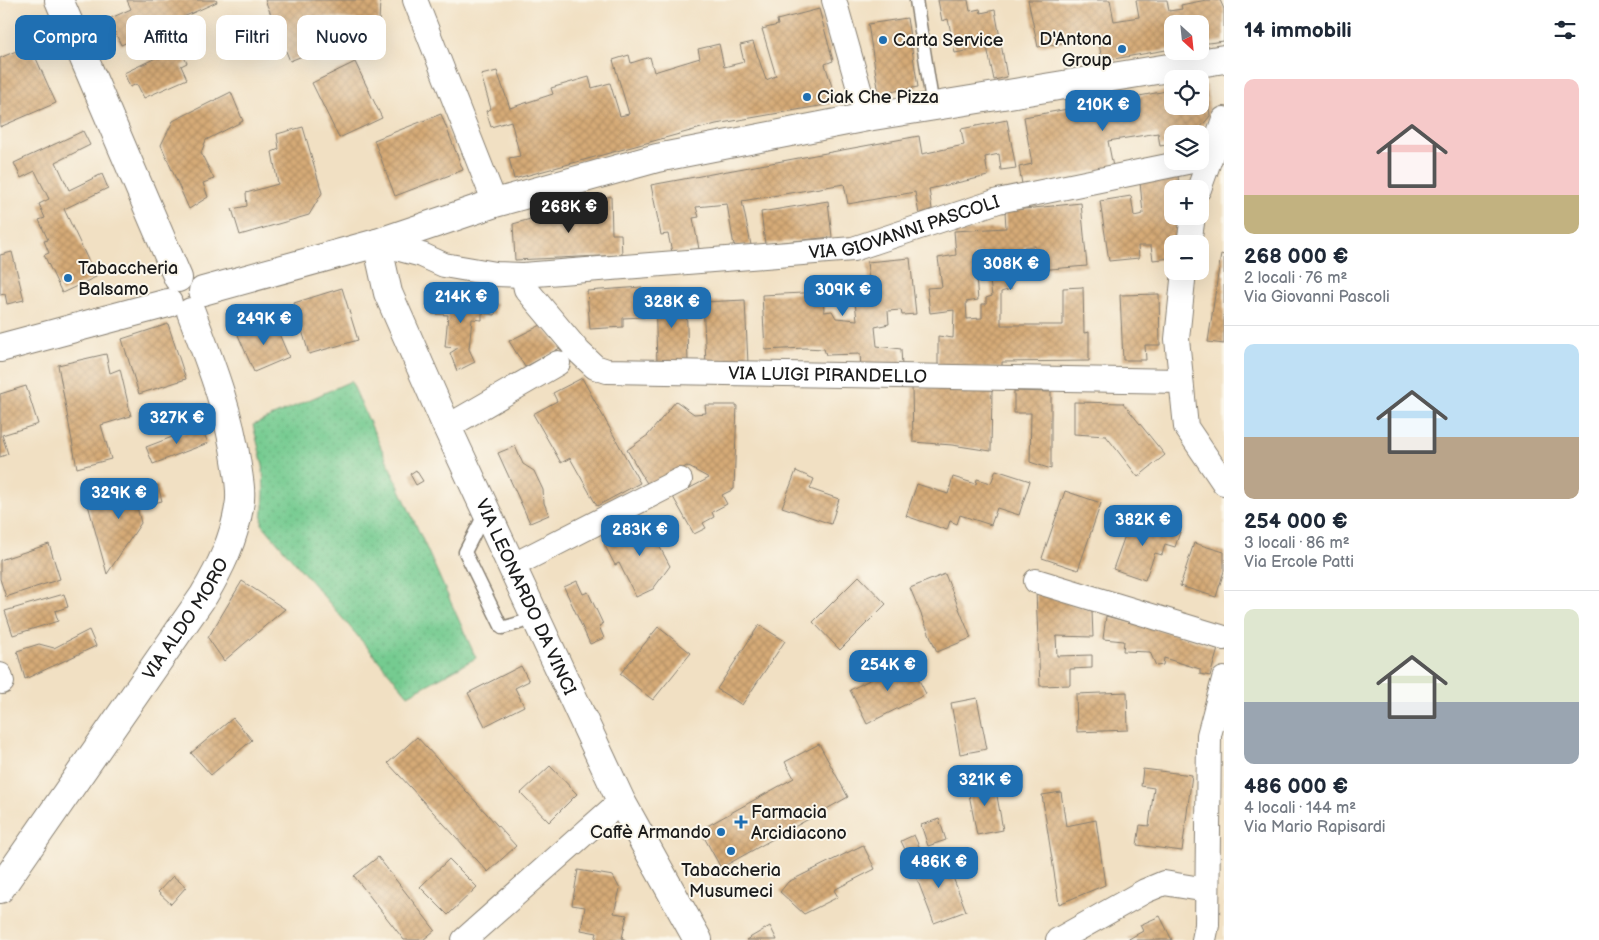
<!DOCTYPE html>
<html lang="it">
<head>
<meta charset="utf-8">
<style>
	:root { --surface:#fff; --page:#f2f2f3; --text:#1f2937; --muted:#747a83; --line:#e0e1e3; --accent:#1f6fb2 }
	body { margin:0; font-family:"Balsamiq Sans",sans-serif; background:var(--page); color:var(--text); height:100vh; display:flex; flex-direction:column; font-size:19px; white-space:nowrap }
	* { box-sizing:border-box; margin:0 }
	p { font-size:16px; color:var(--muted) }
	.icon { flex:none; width:28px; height:28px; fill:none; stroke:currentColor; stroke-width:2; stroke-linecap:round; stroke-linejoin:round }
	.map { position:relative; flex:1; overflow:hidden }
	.side { display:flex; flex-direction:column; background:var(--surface); width:375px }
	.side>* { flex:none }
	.hud { position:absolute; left:15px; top:15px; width:475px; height:45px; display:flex; gap:10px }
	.needle { width:32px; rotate:153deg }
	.tools { position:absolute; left:1164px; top:15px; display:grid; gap:10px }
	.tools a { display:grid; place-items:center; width:45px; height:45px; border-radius:10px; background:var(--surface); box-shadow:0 5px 20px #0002; font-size:25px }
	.price { position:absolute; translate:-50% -42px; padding:0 11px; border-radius:10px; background:var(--accent); color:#fff; font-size:16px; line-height:32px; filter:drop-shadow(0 1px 2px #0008) }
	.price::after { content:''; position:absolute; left:50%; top:30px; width:15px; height:11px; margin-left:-8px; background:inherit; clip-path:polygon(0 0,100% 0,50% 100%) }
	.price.current { background:#222; color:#fff }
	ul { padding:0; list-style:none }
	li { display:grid; align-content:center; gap:10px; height:265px; padding:0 20px }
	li+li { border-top:1px solid var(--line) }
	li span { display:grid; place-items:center; height:155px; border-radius:10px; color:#555 }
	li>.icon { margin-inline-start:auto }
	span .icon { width:90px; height:90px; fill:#fffc; stroke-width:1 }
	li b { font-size:21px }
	h2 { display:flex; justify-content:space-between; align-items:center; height:60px; padding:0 20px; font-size:21px }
	.chip { padding:0 18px; border-radius:10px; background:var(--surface); box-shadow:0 5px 20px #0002; font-size:18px; line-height:45px }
	.chip.current { background:var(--accent); color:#fff }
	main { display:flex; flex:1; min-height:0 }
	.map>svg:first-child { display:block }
	.grass { fill:url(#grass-dots); stroke:#487456 }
	.building { fill:url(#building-cross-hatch); fill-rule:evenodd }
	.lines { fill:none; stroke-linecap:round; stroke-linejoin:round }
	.service-casing { stroke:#867e70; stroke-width:15 }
	.minor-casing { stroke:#867e70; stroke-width:26 }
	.tertiary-casing { stroke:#867e70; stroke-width:30 }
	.secondary-casing { stroke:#867e70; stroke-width:30 }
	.service { stroke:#fff; stroke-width:12 }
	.minor { stroke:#fff; stroke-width:24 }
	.tertiary { stroke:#fff; stroke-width:28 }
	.secondary { stroke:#fff; stroke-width:28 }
	.poi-dot { fill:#1f6fb2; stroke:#fbf7ec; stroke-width:2 }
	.labels { text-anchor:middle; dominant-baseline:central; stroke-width:4; stroke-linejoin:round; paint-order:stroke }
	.poi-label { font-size:18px; fill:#1c1c1c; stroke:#fbf7ec; text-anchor:start }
	.street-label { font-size:18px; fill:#1c1c1c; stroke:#fbf7ec }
</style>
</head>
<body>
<main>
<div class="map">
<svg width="1224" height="940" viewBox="0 0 1224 940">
	<defs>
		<pattern id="grass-dots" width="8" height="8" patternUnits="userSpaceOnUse" patternTransform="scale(1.25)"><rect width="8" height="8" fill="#75cb90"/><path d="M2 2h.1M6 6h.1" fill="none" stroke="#65ae7c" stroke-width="1.8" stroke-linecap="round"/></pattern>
		<pattern id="building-cross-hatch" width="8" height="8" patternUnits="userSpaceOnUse" patternTransform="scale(1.25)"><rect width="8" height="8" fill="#d5aa77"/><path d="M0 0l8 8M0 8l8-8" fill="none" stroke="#b69266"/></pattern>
	</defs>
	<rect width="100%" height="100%" fill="#fbf7ec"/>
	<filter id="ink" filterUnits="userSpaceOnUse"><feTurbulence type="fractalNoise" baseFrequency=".02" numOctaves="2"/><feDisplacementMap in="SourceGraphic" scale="10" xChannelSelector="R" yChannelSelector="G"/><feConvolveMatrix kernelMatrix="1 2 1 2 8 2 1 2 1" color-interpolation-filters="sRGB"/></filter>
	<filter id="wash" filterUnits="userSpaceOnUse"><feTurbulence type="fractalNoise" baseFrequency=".0096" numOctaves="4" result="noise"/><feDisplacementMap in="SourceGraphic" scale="20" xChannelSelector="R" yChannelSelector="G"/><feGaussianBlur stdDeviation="1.12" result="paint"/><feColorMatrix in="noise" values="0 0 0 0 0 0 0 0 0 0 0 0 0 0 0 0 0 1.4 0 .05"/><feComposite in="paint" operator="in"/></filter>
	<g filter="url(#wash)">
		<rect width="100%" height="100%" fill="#f1e0c3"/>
		<path class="grass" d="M351 381 476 658 408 695 262 524 264 494 263 465 253 425Z"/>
		<g id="blocks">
			<path class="building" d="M127 0H216L217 2 121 45 115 32 108 35 102 22 131 9Z
				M265 0H380L379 22 318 16 315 31 322 48 290 61Z
				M938 0H968L970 11 980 9 981 13 995 10 1007 77 994 80 987 47 955 53 948 19 942 21Z
				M1028 0H1110L1114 21 1139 17 1136 0H1167L1169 11 1182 9 1181 5 1206 0H1220L1224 9V41L1200 44V24H1172V49L1102 61 1098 37 1038 47Z
				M819 9 833 61 825 64 837 103 716 124 514 179 509 158 520 156 511 121 491 127 486 111 491 109 481 75 497 71 510 108 553 94 551 88 589 77 592 88 610 83 620 116 629 114 613 60 629 55 631 63 650 57 654 72 700 58 698 49 719 44 724 67 744 62 740 45 753 42 766 80 776 76 762 29 778 25 777 20Z
				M907 18 918 87 879 94 868 24Z
				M30 45 56 103 0 127V58Z
				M179 47 187 63 181 66 187 79 144 98 137 84 130 87 124 73Z
				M355 62 382 118 339 138 312 83Z
				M1207 85 1210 116 1200 128 1172 134V144L1160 146 1158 133 1108 141 1113 167 1022 184 1019 167 1032 164 1024 117 1172 90V106H1200V86Z
				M231 92 243 121 206 140 201 153 214 179 203 183 208 197 189 209 161 145 173 121Z
				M441 114 463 170 395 196 374 140Z
				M1007 120 1016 168 1001 170 999 154 985 157 988 176 929 189 932 209 919 214 915 192 848 204 844 184 742 201 751 245 734 246 727 204 696 207 699 217 693 218 699 249 672 252 668 234 661 235 651 185 919 136 922 154 964 145 961 129Z
				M303 127 322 193 309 215 240 235 232 209 247 206 246 193 278 184 272 152 279 149 277 134Z
				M83 131 90 145 56 162 69 190 102 174 108 188 64 209 96 277 62 293 44 255 49 253 44 241 48 240 39 220 45 218 39 204 49 199 35 171 21 178 14 163Z
				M1178 174 1179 189H1172V216H1181V220L1177 244H1172V258L1153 260 1151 246H1138L1139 258 1109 261 1100 201 1131 196 1134 216 1143 214 1140 182Z
				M611 196 612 234H621L622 255 515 260 513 224Z
				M828 201 832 237 765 244 761 212Z
				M1081 203 1087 266 1038 270 1035 246 1024 247 1027 271 1010 273 1011 289 1001 292V325H1063V288L1083 287 1084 333 1089 332V361L1002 362V368L938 367V336L953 338 954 310 930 313 927 288 942 287 938 258 956 255 954 231 1006 228 1005 211ZM986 253 992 296 986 298V304H982V318L967 319 966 302 978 300 974 255Z
				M12 252 24 300 7 304 5 294 0 295V255Z
				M1221 254 1224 255V344L1208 342Z
				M910 258 916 314 902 315 901 310 888 311 889 324 875 327 877 346 901 349 902 366H861L860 354 826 355 824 349 805 348 765 350 762 295 823 292 824 312 832 311 836 318 857 320 855 302 871 300 867 262Z
				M642 287 644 317 623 318V327L590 329 587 291Z
				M342 288 358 340 309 354 294 303Z
				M686 294 688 363H657L655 296Z
				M1159 294 1160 345H1145L1146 360H1123L1120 295Z
				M434 295 484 299 483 303 496 304 495 315 482 313V320L472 319 469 349 475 362 457 371 450 353 458 348 445 347 448 315 432 314Z
				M745 300 748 364 706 363 703 302Z
				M273 320 289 357 254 372 238 335Z
				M168 324 186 379 139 394 122 339Z
				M541 325 560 348 525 367 509 341Z
				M106 354 110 373 120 369 131 416 101 425 111 459 77 468 58 365Z
				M582 378 640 483 597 506 570 458 561 463 533 414 557 401 553 393Z
				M26 386 38 424 2 435 8 454 0 457V394Z
				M912 387 992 390 991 451 952 445 913 442Z
				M1014 391 1051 392V469L1030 462 1031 413H1014Z
				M676 401 694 414 706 413 705 405H737L734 489 722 495 727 504 712 512 714 517 703 523 706 528 694 534 673 497 709 478 687 466 648 485 627 450 648 435Z
				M1074 402 1123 403 1165 455 1138 477 1106 436 1074 434Z
				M201 426 208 443 153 464 146 447Z
				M515 446 523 464 534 471 543 490 544 503 549 515 530 523 498 453Z
				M416 470 423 481 416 485 410 474Z
				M996 470 1030 481 1019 515 997 508 991 525 960 515 957 524 950 521 947 530 906 516 917 484 948 494 953 477 976 484 977 479 991 483Z
				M796 471 814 479 810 489 839 499 831 524 782 507Z
				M158 485 162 501 137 507 141 523 107 574 87 501Z
				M1065 491 1101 503 1078 570 1042 558Z
				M1132 516 1180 532 1175 547 1165 544 1162 555 1155 553 1145 580 1113 569Z
				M652 520 661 537 656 540 670 566 653 589 636 597 619 563 615 565 604 544Z
				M1194 543 1224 552V571L1216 597 1180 586Z
				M49 544 60 579 6 597 0 579V560Z
				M945 574 971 638 937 652 910 588Z
				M859 576 886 604 840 650 813 622Z
				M242 581 285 609 224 661 208 638Z
				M577 581 583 594 588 592 603 624 599 626 604 638 590 644 564 587Z
				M1036 592 1092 611 1093 637 1056 636 1057 656 1092 655V668L1070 669V685L1040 686Z
				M64 594 68 607 55 611 58 621 13 635 5 611Z
				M1106 616 1170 633 1218 649 1210 676 1200 674V669L1164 658 1163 665 1156 666 1150 652 1123 651 1124 641 1103 639Z
				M759 625 785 641 742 705 717 689Z
				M658 627 691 653 653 700 620 674Z
				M89 630 96 646 25 679 17 651 39 644 54 648Z
				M909 660 926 694 867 724 850 690Z
				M521 666 529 681 515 688 524 706 485 726 468 693Z
				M1127 692 1128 730 1077 732 1076 694Z
				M977 698 987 749 960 754 951 703Z
				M233 718 252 740 211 775 191 753Z
				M417 737 516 846 488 872 388 763Z
				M819 744 848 797 721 868 700 830 794 778 785 762Z
				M550 766 577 794 549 822 521 793Z
				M1143 769 1192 775 1182 851 1137 845 1140 825 1149 826 1154 788 1141 786Z
				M994 779 1003 830 977 835 967 784Z
				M1061 792 1066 826 1096 820 1105 885 1059 904 1042 795Z
				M939 819 946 840 928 846 921 825Z
				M914 835 922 853 909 858 901 841Z
				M863 845 875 869 834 890 838 897 804 914 780 892 788 882Z
				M944 854 966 911 934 923 912 866Z
				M378 857 435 930 423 940H404L354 876Z
				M449 859 477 887 448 915 420 887Z
				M578 870 613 876 620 889 614 913 627 915 622 938 626 940H595L597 933 581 930 585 907 572 905Z
				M173 876 186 887 171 904 158 892Z
				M1160 916 1172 940H1127L1143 931 1140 925Z
				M770 926 777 940H746Z"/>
		</g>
	</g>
	<g filter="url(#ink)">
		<use href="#blocks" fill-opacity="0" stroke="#867e70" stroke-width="1"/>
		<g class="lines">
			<g class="service-casing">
				<path id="service" d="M916 0 933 107
					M486 511 465 552 502 628 536 618"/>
			</g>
			<g class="minor-casing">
				<g id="minor">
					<path d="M415 0 495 203"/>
					<path d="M834 0 867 117"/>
					<path d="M1199 189 1224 119"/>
					<path id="s1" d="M377 243 422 255 444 265 496 274 523 275 853 249 998 201 1192 161"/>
					<path d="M1189 244 1193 216"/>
					<path d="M1184 271 1177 339 1186 427 1224 483"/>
					<path id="s2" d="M523 275 526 289 579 352 595 367 607 371 1181 381"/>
					<path d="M447 427 558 363"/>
					<path d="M512 566 680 480"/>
					<path d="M1036 581 1224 638"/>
					<path d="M0 675 2 682"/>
					<path d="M464 940 621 801"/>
					<path d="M1058 940 1145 891 1164 883 1207 890"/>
					<path d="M1204 940 1207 925 1209 735 1224 679"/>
				</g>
			</g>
			<g class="tertiary-casing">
				<g id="tertiary">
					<path id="s3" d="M377 243 388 293 447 427 621 801 698 940"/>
				</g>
			</g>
			<g class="secondary-casing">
				<g id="secondary">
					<path d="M59 0 178 278"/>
					<path d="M203 291 377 243 495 203 657 158 867 117 1224 59"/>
					<path d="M0 348 168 303"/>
					<path id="s4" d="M0 889 204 595C220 568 234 540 239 507 242 494 239 479 237 466 230 413 210 362 191 312"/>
				</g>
			</g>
			<use href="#service" class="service"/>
			<use href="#minor" class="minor"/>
			<use href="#tertiary" class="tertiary"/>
			<use href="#secondary" class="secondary"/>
		</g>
	</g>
	<g class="poi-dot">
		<circle cx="883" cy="40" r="5"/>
		<circle cx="1122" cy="49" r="5"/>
		<circle cx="807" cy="97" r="5"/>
		<circle cx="68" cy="278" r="5"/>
		<path d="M738.5 814.5h5v5h5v5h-5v5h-5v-5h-5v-5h5z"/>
		<circle cx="721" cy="832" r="5"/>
		<circle cx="731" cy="851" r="5"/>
	</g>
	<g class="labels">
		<g class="poi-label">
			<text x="1112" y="39" text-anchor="end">D'Antona<tspan x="1112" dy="21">Group</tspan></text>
			<text x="893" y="40">Carta Service</text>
			<text x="817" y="97">Ciak Che Pizza</text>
			<text x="78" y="268">Tabaccheria<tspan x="78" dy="21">Balsamo</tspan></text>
			<text x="751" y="812">Farmacia<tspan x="751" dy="21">Arcidiacono</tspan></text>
			<text x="711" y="832" text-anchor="end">Caffè Armando</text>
			<text x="731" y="870" text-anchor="middle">Tabaccheria<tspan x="731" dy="21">Musumeci</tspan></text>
		</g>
		<g class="street-label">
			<text stroke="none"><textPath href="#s1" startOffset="536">VIA GIOVANNI PASCOLI</textPath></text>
			<text stroke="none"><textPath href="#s2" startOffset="352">VIA LUIGI PIRANDELLO</textPath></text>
			<text stroke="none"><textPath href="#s3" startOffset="385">VIA LEONARDO DA VINCI</textPath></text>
			<text stroke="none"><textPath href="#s4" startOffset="328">VIA ALDO MORO</textPath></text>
		</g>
	</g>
</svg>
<div class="tools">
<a><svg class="needle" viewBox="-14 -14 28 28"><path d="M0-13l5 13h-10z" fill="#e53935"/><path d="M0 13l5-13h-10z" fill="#747a83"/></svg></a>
<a><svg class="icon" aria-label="locate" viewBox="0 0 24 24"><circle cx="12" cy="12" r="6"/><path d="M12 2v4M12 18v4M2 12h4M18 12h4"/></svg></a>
<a><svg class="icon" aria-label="layers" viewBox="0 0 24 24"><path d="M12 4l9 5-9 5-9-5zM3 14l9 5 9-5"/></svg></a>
<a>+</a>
<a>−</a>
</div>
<b class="price" style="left:1103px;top:132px">210K €</b>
<b class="price current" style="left:569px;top:234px">268K €</b>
<b class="price" style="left:1011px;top:291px">308K €</b>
<b class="price" style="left:843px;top:317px">309K €</b>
<b class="price" style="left:461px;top:324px">214K €</b>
<b class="price" style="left:672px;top:329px">328K €</b>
<b class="price" style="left:264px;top:346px">249K €</b>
<b class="price" style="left:177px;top:445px">327K €</b>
<b class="price" style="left:119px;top:520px">329K €</b>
<b class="price" style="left:1143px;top:547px">382K €</b>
<b class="price" style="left:640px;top:557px">283K €</b>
<b class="price" style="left:888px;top:692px">254K €</b>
<b class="price" style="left:985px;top:807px">321K €</b>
<b class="price" style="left:939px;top:889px">486K €</b>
<div class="hud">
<a class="chip current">Compra</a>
<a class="chip">Affitta</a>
<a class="chip">Filtri</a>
<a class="chip">Nuovo</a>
</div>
</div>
<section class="side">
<h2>14 immobili<svg class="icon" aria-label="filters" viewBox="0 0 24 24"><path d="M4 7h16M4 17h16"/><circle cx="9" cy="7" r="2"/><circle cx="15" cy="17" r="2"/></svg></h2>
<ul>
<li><span style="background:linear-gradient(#f6c9c9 75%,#c2b280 0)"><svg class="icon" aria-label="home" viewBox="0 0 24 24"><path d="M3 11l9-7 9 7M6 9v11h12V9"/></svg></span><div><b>268 000 €</b><p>2 locali · 76 m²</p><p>Via Giovanni Pascoli</p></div></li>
<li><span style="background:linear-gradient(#bfe0f5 60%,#b9a48a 0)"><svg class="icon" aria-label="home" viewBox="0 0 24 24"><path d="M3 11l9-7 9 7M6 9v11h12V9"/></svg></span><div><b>254 000 €</b><p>3 locali · 86 m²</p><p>Via Ercole Patti</p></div></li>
<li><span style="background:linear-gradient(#dfe7d0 60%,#9aa5b1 0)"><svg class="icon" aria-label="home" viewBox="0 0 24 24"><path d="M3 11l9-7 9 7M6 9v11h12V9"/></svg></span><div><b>486 000 €</b><p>4 locali · 144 m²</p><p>Via Mario Rapisardi</p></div></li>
</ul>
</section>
</main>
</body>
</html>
